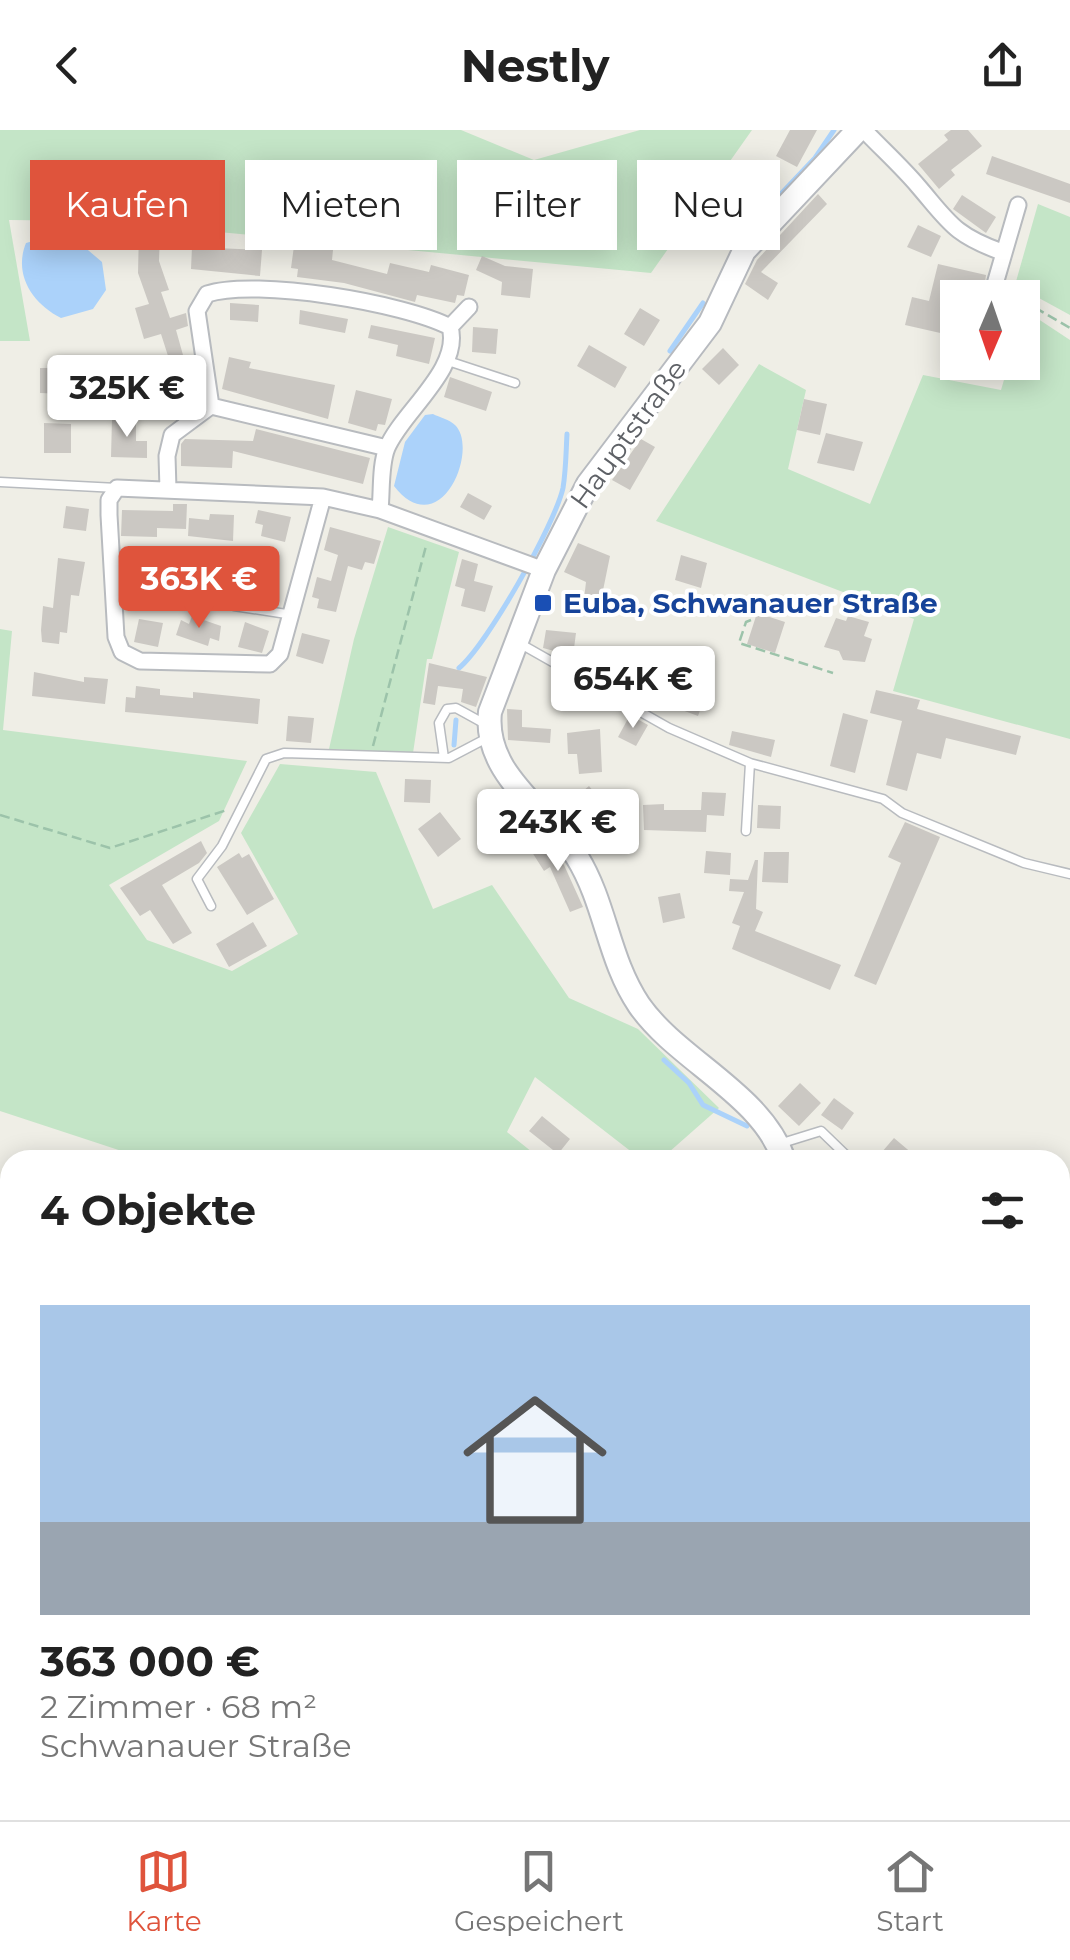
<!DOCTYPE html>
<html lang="de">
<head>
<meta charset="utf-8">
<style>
	:root { --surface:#fff; --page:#f6f6f6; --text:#222; --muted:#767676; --line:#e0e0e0; --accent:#df543c }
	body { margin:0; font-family:Montserrat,sans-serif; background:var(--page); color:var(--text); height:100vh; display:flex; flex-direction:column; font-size:38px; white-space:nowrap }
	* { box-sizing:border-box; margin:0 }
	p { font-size:32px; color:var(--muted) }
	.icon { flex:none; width:55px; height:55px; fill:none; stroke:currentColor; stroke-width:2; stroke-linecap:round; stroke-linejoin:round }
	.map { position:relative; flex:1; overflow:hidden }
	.details { position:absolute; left:0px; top:1020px; width:1070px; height:670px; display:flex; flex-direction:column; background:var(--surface); border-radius:30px 30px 0 0; box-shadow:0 5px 25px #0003 }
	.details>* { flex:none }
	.guide { position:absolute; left:30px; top:30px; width:1010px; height:90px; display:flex; gap:20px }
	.needle { width:65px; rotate:182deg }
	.controls { position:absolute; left:940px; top:150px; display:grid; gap:20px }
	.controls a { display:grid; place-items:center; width:100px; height:100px; border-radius:0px; background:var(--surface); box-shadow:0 5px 25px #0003; font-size:50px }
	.price { position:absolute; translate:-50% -85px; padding:0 22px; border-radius:10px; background:#fff; color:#222; font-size:32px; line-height:65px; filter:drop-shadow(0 2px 5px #0008) }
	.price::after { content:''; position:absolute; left:50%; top:60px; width:30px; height:22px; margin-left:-15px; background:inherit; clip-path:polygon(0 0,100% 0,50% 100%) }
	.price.selected { background:var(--accent); color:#fff }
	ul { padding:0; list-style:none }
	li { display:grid; align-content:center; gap:20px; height:530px; padding:0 40px }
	li span { display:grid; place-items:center; height:310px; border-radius:0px; color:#555 }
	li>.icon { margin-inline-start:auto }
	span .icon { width:180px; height:180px; fill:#fffc; stroke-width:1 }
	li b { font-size:42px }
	h2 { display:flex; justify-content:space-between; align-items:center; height:120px; padding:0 40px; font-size:42px }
	.chip { padding:0 35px; border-radius:0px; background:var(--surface); box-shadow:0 5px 25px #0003; font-size:35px; line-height:90px }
	.chip.selected { background:var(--accent); color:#fff }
	header { display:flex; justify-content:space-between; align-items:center; height:130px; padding:0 40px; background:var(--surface); font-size:45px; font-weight:700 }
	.tab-bar { display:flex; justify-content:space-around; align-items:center; height:140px; border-top:2px solid var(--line); background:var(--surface); font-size:28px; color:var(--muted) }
	.tab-bar a { display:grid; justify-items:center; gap:5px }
	.tab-bar .selected { color:var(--accent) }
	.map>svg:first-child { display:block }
	.green { fill:#c4e5c7 }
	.water { fill:#abd2fa }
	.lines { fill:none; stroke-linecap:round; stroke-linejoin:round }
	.stream { stroke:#abd2fa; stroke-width:5 }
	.building { fill:#cbc8c3 }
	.lane-casing { stroke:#b8bbbf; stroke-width:11 }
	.street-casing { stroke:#b8bbbf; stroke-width:19 }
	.secondary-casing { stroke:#b7babf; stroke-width:26 }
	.path { stroke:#9cc3aa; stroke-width:2.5; stroke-dasharray:10 5; stroke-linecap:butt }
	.lane { stroke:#fff; stroke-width:8 }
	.street { stroke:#fff; stroke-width:15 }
	.secondary { stroke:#fff; stroke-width:22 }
	.transit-dot { fill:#1a4fb4; stroke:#fff; stroke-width:4 }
	.labels { text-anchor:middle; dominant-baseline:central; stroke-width:8; stroke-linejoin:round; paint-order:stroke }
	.street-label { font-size:28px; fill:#5e6166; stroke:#fff }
	.transit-label { font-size:28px; font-weight:bold; fill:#164399; stroke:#fff; text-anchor:start }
</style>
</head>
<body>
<header><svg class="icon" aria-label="back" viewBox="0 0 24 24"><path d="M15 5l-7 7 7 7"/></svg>Nestly<svg class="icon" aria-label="share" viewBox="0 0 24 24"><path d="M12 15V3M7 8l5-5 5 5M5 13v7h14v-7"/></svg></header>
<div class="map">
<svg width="1070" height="1690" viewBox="0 0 1070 1690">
	<rect width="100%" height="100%" fill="#efeee6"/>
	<path class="green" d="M0 0H461L534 30 640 0H752L651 143 102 91 9 90 30 211H0Z
		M1038 74 1070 87V185L1015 155Z
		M1023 179 1070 210V609L893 561 914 489 656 391 759 234 806 260 788 339 870 374 923 245 1001 260 1009 233 1022 232Z
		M388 397 459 422 432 529H427L413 623 329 619 354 509Z
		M0 499 12 501 3 600 247 631 219 691 109 755 147 810 232 841 298 804 241 703 280 634 376 642 433 779 492 755 569 868 638 899 719 978 660 1030H642L535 947 507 1002 542 1030H149L0 981Z"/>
	<path class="water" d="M48 107 75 109 102 132 106 160 93 179 61 188C33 174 13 145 26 113Z
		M433 284C439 287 450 290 455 295 480 319 440 415 394 356L405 312 425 285Z"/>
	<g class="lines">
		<path class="stream" d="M740 107 815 28 834 0
			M670 221 703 173
			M459 538C487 515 555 394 563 358 566 340 566 321 567 304
			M454 615 456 590
			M664 930 689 953 703 975 747 996
			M1060 1292 1070 1290"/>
	</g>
	<path class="building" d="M790 0H817L797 37 776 26Z
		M951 0H968L982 16 951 40 955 45 939 59 918 34 948 10 944 5Z
		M992 26 1070 54V73L986 44Z
		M742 58 759 69 744 93 726 82Z
		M818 64 827 74 761 142 778 153 768 170 745 154 757 130Z
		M962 65 996 87 986 103 953 79Z
		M918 95 941 106 931 127 907 117Z
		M139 101 160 102 159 131 169 160 161 162 170 188 186 183 188 196 176 200 183 225 169 229 161 204 144 209 135 178 149 174 138 143Z
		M294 116 333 120 332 130 387 144 390 133 429 142 431 135 469 145 464 166 457 165 455 173 417 165 415 172 344 153 297 147 298 139 291 138Z
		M192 117 262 120 260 146 191 139Z
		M482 126 505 136 533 139 530 168 501 165 502 152 476 140Z
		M938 134 986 145 983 168H958V207L905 195 912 167 929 171Z
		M230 173 259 175 258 192 230 190Z
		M640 178 660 190 644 216 624 204Z
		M300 180 348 189 345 203 299 194Z
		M371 195 435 208 429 234 396 226 398 215 368 208Z
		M473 197 498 199 496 224 472 222Z
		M589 215 627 237 615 258 577 236Z
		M723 218 739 235 719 255 702 239Z
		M229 227 251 232 249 238 335 255 328 289 222 259Z
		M40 238H67L66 264 40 263Z
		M450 247 492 262 486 281 444 267Z
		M356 260 392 269 385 295 378 294 376 301 348 293Z
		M804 269 827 274 820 305 797 300Z
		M112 289H136V311H147V328L111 327Z
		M44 293 71 294V323H44Z
		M256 299 370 328 363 354 233 321 232 338 181 336V314L185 309 253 311Z
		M826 303 863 312 854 341 817 333Z
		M641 309 655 317 630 360 612 350Z
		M468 363 492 376 484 390 460 377Z
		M173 374H187L186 399 157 398V407L121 406 122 380 173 381Z
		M66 376 89 379 86 401 63 398Z
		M258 380 291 387 285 412 261 406 263 395 255 393Z
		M210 384 234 385 233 411 188 406 189 388 209 390Z
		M330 397 381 411 374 434 365 432 362 440 348 436 336 482 317 478 319 469 312 467 317 447 331 451 338 425 324 420Z
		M578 413 610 426 599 480 583 478 586 452 564 442Z
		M127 423 151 426 149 472 131 471V456H126Z
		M681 425 707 433 701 458 675 450Z
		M58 428 85 432 79 466 71 465 67 503 60 502 59 514 42 512 41 500 43 476 53 478Z
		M462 429 478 434 474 451 493 456 485 482 461 476 465 459 455 456Z
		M203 433 228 436 225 462 186 456 188 442 202 443Z
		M254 438 276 442 272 462 267 461 266 469 248 465Z
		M757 483 785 492 775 523 747 514Z
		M192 486 221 496 219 511 210 508 208 516 176 505 181 490 189 494Z
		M848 486 869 492 864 506 872 509 865 532 843 530 839 521 824 517 836 488 846 491Z
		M139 489 163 493 158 517 134 512Z
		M245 492 269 501 262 523 238 517Z
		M546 500 576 503 573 526 543 518Z
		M302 503 330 510 323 534 296 526Z
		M429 533 487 547 476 577 461 572 463 559 438 556 435 575 423 573Z
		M34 542 84 552V547L108 549 105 574 32 566Z
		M685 545 709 555 698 586 674 577Z
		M136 556 160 559V565L193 568V562L260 569 258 594 125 582 126 567 135 568Z
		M876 560 920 570 917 579 1021 606 1016 625 946 608 941 629 917 623 907 661 886 655 902 591 870 583Z
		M507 579 522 580V597L551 599 550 613 508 610Z
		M843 583 868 590 855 643 830 636Z
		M630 585 648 595 636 616 618 607Z
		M288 586 314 588 311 613 286 611Z
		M600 599 602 642 579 644 577 624H568L567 603Z
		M732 601 775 610 771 627 729 615Z
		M405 649 431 650 430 673 404 672Z
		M589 656 602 672 585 687 571 671Z
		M702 662 726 663 724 686 707 685 706 702 644 700 643 675 664 674V680H701Z
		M758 675 781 676 780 699 757 698Z
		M440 682 461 709 438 727 418 699Z
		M905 692 940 707 876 855 854 846 901 733 888 727Z
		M544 710 564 735 583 777 570 782 550 737 544 741 530 719Z
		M201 711 207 723 199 733 162 755 192 803 173 814 150 780 140 786 120 758Z
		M706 721 731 723 730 745 704 743Z
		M764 722H789L788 753 762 752Z
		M239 723 242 728 249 724 274 769 247 785 217 737Z
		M755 730H758L756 779 763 782 755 801 841 835 830 860 732 819 740 796 732 793 744 762 729 761 730 749 748 750Z
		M680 763 685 788 663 793 658 767Z
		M253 792 267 816 229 837 216 814Z
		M800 953 821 973 799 996 778 976Z
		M834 968 854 983 842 1000 821 985Z
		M542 986 570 1009 558 1024 529 1001Z
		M894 1008 920 1030H875Z"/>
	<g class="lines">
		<g class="lane-casing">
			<path id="lane" d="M448 231 515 253
				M0 352 117 358
				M234 476 293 485
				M519 513 669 598 750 633 746 701
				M444 628 439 593 447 579 456 578 485 594
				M750 633 883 669 902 683 1024 733 1070 744
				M211 776 197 749 222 716 266 629 284 623 449 628 489 607
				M779 1014 821 1001 851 1030"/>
		</g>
		<g class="street-casing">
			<path id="street" d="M864 0C882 19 901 36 918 56 949 92 954 105 1002 122
				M995 154 1018 75
				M211 276 387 318
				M168 359 167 326 172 305 211 276 197 181 207 164C256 148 404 173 450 197
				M323 367 280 524 270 534 140 531 122 522 116 507 109 385V370L117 358 323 367 380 380 544 440
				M380 380C382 361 380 335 387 318 401 283 462 239 450 197L469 177"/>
		</g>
		<g class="secondary-casing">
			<path id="secondary" d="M784 1030C762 964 677 930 639 875 608 829 606 774 577 727 547 679 483 645 490 582L544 440 588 354 710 193 744 121 858 0
				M1060 1360 1070 1367"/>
		</g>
		<path class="path" d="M1007 161 1018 168
			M1022 170 1070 198
			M751 490 746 492 739 513 833 543
			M373 616 426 416
			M0 685 110 718 227 680
			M1060 1246 1070 1232
			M0 1509 10 1511
			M717 1680 759 1690"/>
		<use href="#lane" class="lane"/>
		<use href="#street" class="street"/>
		<use href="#secondary" class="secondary"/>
	</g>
	<rect class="transit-dot" x="533" y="463" width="20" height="20" rx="5"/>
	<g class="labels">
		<g class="street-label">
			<text transform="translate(628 304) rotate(-54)">Hauptstraße</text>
		</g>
		<g class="transit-label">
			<text x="563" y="473">Euba, Schwanauer Straße</text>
		</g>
	</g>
</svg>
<div class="controls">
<a><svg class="needle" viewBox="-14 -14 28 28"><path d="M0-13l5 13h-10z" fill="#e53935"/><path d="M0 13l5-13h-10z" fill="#767676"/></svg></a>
</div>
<b class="price" style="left:127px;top:310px">325K €</b>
<b class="price selected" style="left:199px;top:501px">363K €</b>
<b class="price" style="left:633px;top:601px">654K €</b>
<b class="price" style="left:558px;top:744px">243K €</b>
<div class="guide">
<a class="chip selected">Kaufen</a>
<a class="chip">Mieten</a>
<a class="chip">Filter</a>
<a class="chip">Neu</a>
</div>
<section class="details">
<h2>4 Objekte<svg class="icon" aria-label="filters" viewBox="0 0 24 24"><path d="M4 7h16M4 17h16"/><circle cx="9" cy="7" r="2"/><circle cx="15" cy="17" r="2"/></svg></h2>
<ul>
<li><span style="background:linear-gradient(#a9c7e8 70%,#9aa5b1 0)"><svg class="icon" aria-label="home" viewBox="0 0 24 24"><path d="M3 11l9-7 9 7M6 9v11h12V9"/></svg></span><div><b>363 000 €</b><p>2 Zimmer · 68 m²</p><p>Schwanauer Straße</p></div></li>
</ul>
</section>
</div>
<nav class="tab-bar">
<a class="selected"><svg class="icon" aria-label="map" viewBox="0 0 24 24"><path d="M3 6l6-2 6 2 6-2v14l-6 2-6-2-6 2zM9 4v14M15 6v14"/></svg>Karte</a>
<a><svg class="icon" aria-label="saved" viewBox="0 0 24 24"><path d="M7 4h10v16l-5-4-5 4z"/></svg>Gespeichert</a>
<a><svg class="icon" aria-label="home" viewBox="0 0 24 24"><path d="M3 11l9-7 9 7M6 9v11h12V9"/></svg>Start</a>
</nav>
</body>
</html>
